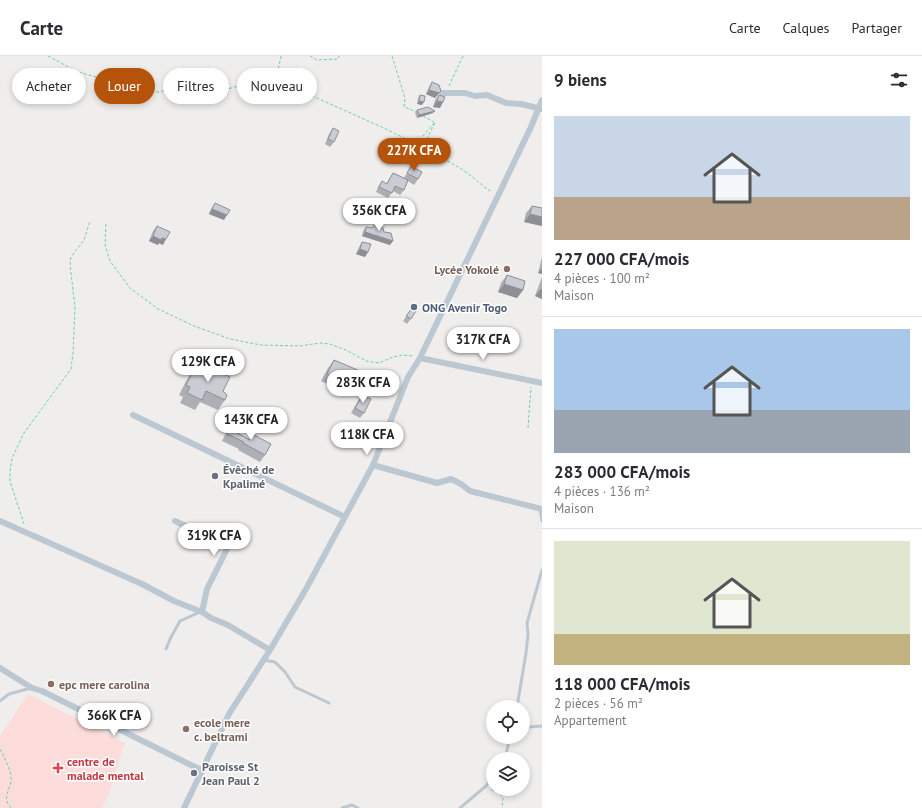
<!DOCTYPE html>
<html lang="fr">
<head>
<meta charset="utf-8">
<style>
	:root { --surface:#fff; --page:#f7f7f7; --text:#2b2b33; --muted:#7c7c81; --line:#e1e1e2; --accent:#b45309 }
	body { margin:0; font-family:"PT Sans",sans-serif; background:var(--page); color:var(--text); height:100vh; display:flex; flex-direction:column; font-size:15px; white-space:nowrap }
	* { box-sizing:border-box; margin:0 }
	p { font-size:13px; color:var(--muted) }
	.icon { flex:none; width:22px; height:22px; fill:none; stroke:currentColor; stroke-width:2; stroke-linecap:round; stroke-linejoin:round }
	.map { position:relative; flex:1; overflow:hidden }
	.sheet { display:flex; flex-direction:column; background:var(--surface); width:380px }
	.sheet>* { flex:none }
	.banner { position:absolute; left:12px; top:12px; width:380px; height:36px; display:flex; gap:8px }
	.fabs { position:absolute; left:486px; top:644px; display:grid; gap:8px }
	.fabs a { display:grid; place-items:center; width:44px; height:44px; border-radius:50%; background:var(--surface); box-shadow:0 2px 6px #0003; font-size:20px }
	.price { position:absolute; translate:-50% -34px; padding:0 9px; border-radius:14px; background:#fff; color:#222; font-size:13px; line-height:26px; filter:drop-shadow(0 1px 2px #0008) }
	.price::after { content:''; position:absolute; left:50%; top:24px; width:12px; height:9px; margin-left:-6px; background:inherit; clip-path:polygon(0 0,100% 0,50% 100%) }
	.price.current { background:var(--accent); color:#fff }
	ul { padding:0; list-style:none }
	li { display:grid; align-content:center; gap:8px; height:212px; padding:0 12px }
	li+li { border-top:1px solid var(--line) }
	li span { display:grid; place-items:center; height:124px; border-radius:0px; color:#555 }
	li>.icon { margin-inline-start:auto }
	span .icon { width:72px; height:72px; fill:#fffc; stroke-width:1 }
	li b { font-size:17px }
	h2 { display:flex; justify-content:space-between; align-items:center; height:48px; padding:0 12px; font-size:17px }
	.tag { padding:0 14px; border-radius:18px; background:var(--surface); box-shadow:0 2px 6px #0003; font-size:14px; line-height:36px }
	.tag.current { background:var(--accent); color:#fff }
	header { display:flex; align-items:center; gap:24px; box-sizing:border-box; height:56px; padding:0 20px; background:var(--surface); border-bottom:1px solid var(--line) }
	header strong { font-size:19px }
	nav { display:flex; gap:22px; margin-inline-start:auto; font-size:14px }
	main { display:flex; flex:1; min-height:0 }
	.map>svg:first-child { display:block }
	.medical { fill:#fddddb }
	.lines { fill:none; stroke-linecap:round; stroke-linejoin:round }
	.path { stroke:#6dd29f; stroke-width:1; stroke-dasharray:3 2; stroke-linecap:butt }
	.lane { stroke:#bcc8d1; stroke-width:3 }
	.street { stroke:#bcc8d1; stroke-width:6 }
	.wall { fill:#adafb5 }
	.shaded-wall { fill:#8d8f94 }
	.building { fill:#c9ccd3; stroke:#8d8f94 }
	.education-dot { fill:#8d6e63; stroke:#fff; stroke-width:1.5 }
	.service-dot { fill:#5c6f8a; stroke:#fff; stroke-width:1.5 }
	.worship-dot { fill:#6b7280; stroke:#fff; stroke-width:1.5 }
	.health-dot { fill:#e0444e; stroke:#fff; stroke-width:1.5 }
	.labels { text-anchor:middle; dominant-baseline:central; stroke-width:3; stroke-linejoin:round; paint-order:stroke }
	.education-label { font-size:12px; font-weight:bold; fill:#785e54; stroke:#fff; text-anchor:start }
	.service-label { font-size:12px; font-weight:bold; fill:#4e5e75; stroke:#fff; text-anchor:start }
	.worship-label { font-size:12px; font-weight:bold; fill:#5b616d; stroke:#fff; text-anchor:start }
	.health-label { font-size:12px; font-weight:bold; fill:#be3a42; stroke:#fff; text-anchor:start }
</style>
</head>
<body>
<header>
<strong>Carte</strong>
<nav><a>Carte</a><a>Calques</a><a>Partager</a></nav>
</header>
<main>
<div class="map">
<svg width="542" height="752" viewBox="0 0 542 752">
	<rect width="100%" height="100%" fill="#f0eded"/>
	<path class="medical" d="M28 638 125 687 109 737 102 752H0V680Z"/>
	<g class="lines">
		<path class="path" d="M48 0 78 16 122 28 141 35 158 36 167 34 190 40H203L277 19
			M281 0 277 19 308 38 386 73 416 88 435 66 423 92C438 101 454 107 467 117 476 123 483 131 492 136
			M310 0 317 4 338 3 339 0
			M392 0 405 42 404 51 417 56
			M449 30 463 0
			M423 60 434 66
			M106 168 105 189 110 205 130 232 158 253 194 270 230 283 261 289 300 290 320 287 330 288 346 294 366 305 379 307 393 301 403 299 414 300
			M528 372 531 331
			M24 468 10 425V416L12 402 24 377 71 313 73 297 75 252 70 208 71 201 84 184 90 165
			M0 693C4 701 9 710 11 720 13 732 0 740 11 752
			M491 734 496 735 503 741 502 752"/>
		<path class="lane" d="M540 453 542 465
			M166 593 171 581 180 565 200 556
			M263 604 275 606 285 616 295 631 329 647
			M0 645 9 638 31 632
			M517 651 526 597 528 579 527 567 542 514
			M523 670 528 671 542 670
			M505 703 510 681
			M342 752 352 749 358 752
			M460 752 486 730 493 720"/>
		<path class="street" d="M442 37H465L475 40 487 39 506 47 521 48 542 53
			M420 302 542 327
			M133 359 345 461
			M373 409 437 427 451 423 461 428 470 435 542 453
			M0 465 142 528 174 545 202 556 211 562 228 569 270 594
			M175 465 227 489 228 491 207 533 202 556
			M0 612 32 632 42 635 203 715
			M184 752 229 658 270 594 306 533 373 409 408 321 420 302 531 71 542 44"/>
	</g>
	<path class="wall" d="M432 26 441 35 435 42 426 38 429 31Z
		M420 39 422 49 417 48 418 42Z
		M439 39 440 52 433 51 435 44Z
		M417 54 433 57 417 62 415 57Z
		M333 72 334 86 330 91 325 88 329 78Z
		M411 110 418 123 414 129 408 125 404 134 400 139 393 135 388 142 376 136 378 131 382 125 386 128 393 117 404 122Z
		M215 147 224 164 209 158 211 153Z
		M532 150 542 152V170L524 166 526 157Z
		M157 170 163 189 159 187 158 189 149 185 153 175Z
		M366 171 384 176 390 189 362 180 363 175Z
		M362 186 368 196 365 201 356 198 359 191Z
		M542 201V218L538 217Z
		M507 219 523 234 517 242 498 236 501 227Z
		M542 221V243L535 240Z
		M412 252 416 255 407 268 403 265Z
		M334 304 352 329 346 337 321 325 328 312Z
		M207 310 223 335 225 344 218 354 200 346 195 354 180 347 183 341 179 339 186 325 193 315 196 316 200 311 205 313Z
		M362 340 364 357 360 362 351 357 358 345Z
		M231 370 237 377 249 383 252 378 265 399 260 406 238 394 239 393 222 385 226 377Z"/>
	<path class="shaded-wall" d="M429 34 441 35 435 42 426 38Z
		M419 45 424 46 422 49 417 48Z
		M437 45 443 46 440 52 433 51Z
		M435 55 433 57 417 62 419 59Z
		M212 153 227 159 224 164 209 158Z
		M530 158 542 161V170L524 166Z
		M365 176 393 185 390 189 362 180Z
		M153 180 162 182 166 183 163 189 159 187 158 189 149 185Z
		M360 193 368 196 365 201 356 198Z
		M542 212V218L538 217Z
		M504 228 523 234 517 242 498 236Z
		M541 233H542V243L535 240Z"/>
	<path class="building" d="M432 26 439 29 441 35 439 37 429 34Z
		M420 39 425 40 424 46 419 45Z
		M439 39 445 41 443 46 437 45Z
		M428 51 435 55 419 59 417 54Z
		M333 72 339 75 334 86 328 83Z
		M411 110 422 116 418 123 407 117Z
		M393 117 408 124 404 134 395 130 392 137 379 131 382 125 387 128Z
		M215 147 230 154 227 159 212 153Z
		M532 150 542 152V161L530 158Z
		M375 169H379L383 172 384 176 391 177 393 185 365 176 366 171 372 172Z
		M157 170 170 176 166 183 162 182 161 184 153 180Z
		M362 186 371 188 368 196 360 193Z
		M507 219 525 225 523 234 504 228Z
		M412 252 416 255 411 263 406 260Z
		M334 304 360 315 352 329 327 318Z
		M207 310 230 321 223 335 227 339 225 344 206 335 202 344 187 337 190 331 186 329 193 315 197 317 200 311 205 314Z
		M362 340 371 343 364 357 355 352Z
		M231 370 239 373 237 377 250 384 252 378 271 388 265 399 243 387 244 386 227 378Z"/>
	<g class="education-dot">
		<circle cx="507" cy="213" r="4"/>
		<circle cx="51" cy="628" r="4"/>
		<circle cx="186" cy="673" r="4"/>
	</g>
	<circle class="service-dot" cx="414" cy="251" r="4"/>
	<g class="worship-dot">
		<circle cx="215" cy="420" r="4"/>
		<circle cx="194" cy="717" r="4"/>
	</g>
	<path class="health-dot" d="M56 706h4v4h4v4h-4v4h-4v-4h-4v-4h4z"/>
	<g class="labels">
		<g class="education-label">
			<text x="499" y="213" text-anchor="end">Lycée Yokolé</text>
			<text x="59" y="628">epc mere carolina</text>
			<text x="194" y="666">ecole mere<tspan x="194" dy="14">c. beltrami</tspan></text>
		</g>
		<g class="service-label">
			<text x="422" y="251">ONG Avenir Togo</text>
		</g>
		<g class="worship-label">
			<text x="223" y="413">Évêché de<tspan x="223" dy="14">Kpalimé</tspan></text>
			<text x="202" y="710">Paroisse St<tspan x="202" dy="14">Jean Paul 2</tspan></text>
		</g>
		<g class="health-label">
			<text x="67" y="705">centre de<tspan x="67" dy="14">malade mental</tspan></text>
		</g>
	</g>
</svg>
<div class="fabs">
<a><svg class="icon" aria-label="locate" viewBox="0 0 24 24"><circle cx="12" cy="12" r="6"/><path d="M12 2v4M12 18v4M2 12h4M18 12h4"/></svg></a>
<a><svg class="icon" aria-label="layers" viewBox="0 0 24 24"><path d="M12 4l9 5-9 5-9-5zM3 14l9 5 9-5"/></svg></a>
</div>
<b class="price current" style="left:414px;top:116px">227K CFA</b>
<b class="price" style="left:379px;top:176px">356K CFA</b>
<b class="price" style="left:483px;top:305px">317K CFA</b>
<b class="price" style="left:208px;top:327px">129K CFA</b>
<b class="price" style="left:363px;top:348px">283K CFA</b>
<b class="price" style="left:251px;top:385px">143K CFA</b>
<b class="price" style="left:367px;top:400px">118K CFA</b>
<b class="price" style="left:214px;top:501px">319K CFA</b>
<b class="price" style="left:114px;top:681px">366K CFA</b>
<div class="banner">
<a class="tag">Acheter</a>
<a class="tag current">Louer</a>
<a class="tag">Filtres</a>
<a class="tag">Nouveau</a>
</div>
</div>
<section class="sheet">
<h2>9 biens<svg class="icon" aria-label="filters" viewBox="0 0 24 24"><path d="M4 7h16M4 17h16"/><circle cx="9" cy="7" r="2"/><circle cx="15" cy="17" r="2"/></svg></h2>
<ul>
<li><span style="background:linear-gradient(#c9d6e8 65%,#b9a48a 0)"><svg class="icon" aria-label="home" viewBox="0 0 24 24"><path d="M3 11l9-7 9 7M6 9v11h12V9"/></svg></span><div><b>227 000 CFA/mois</b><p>4 pièces · 100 m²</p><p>Maison</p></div></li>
<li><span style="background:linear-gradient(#a9c7e8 65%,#9aa5b1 0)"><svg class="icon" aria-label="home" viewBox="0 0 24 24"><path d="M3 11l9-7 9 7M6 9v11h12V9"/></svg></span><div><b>283 000 CFA/mois</b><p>4 pièces · 136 m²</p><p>Maison</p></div></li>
<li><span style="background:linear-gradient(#dfe7d0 75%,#c2b280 0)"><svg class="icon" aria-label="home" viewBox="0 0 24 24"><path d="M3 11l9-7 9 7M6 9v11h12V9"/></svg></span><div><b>118 000 CFA/mois</b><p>2 pièces · 56 m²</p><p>Appartement</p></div></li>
</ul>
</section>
</main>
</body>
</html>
